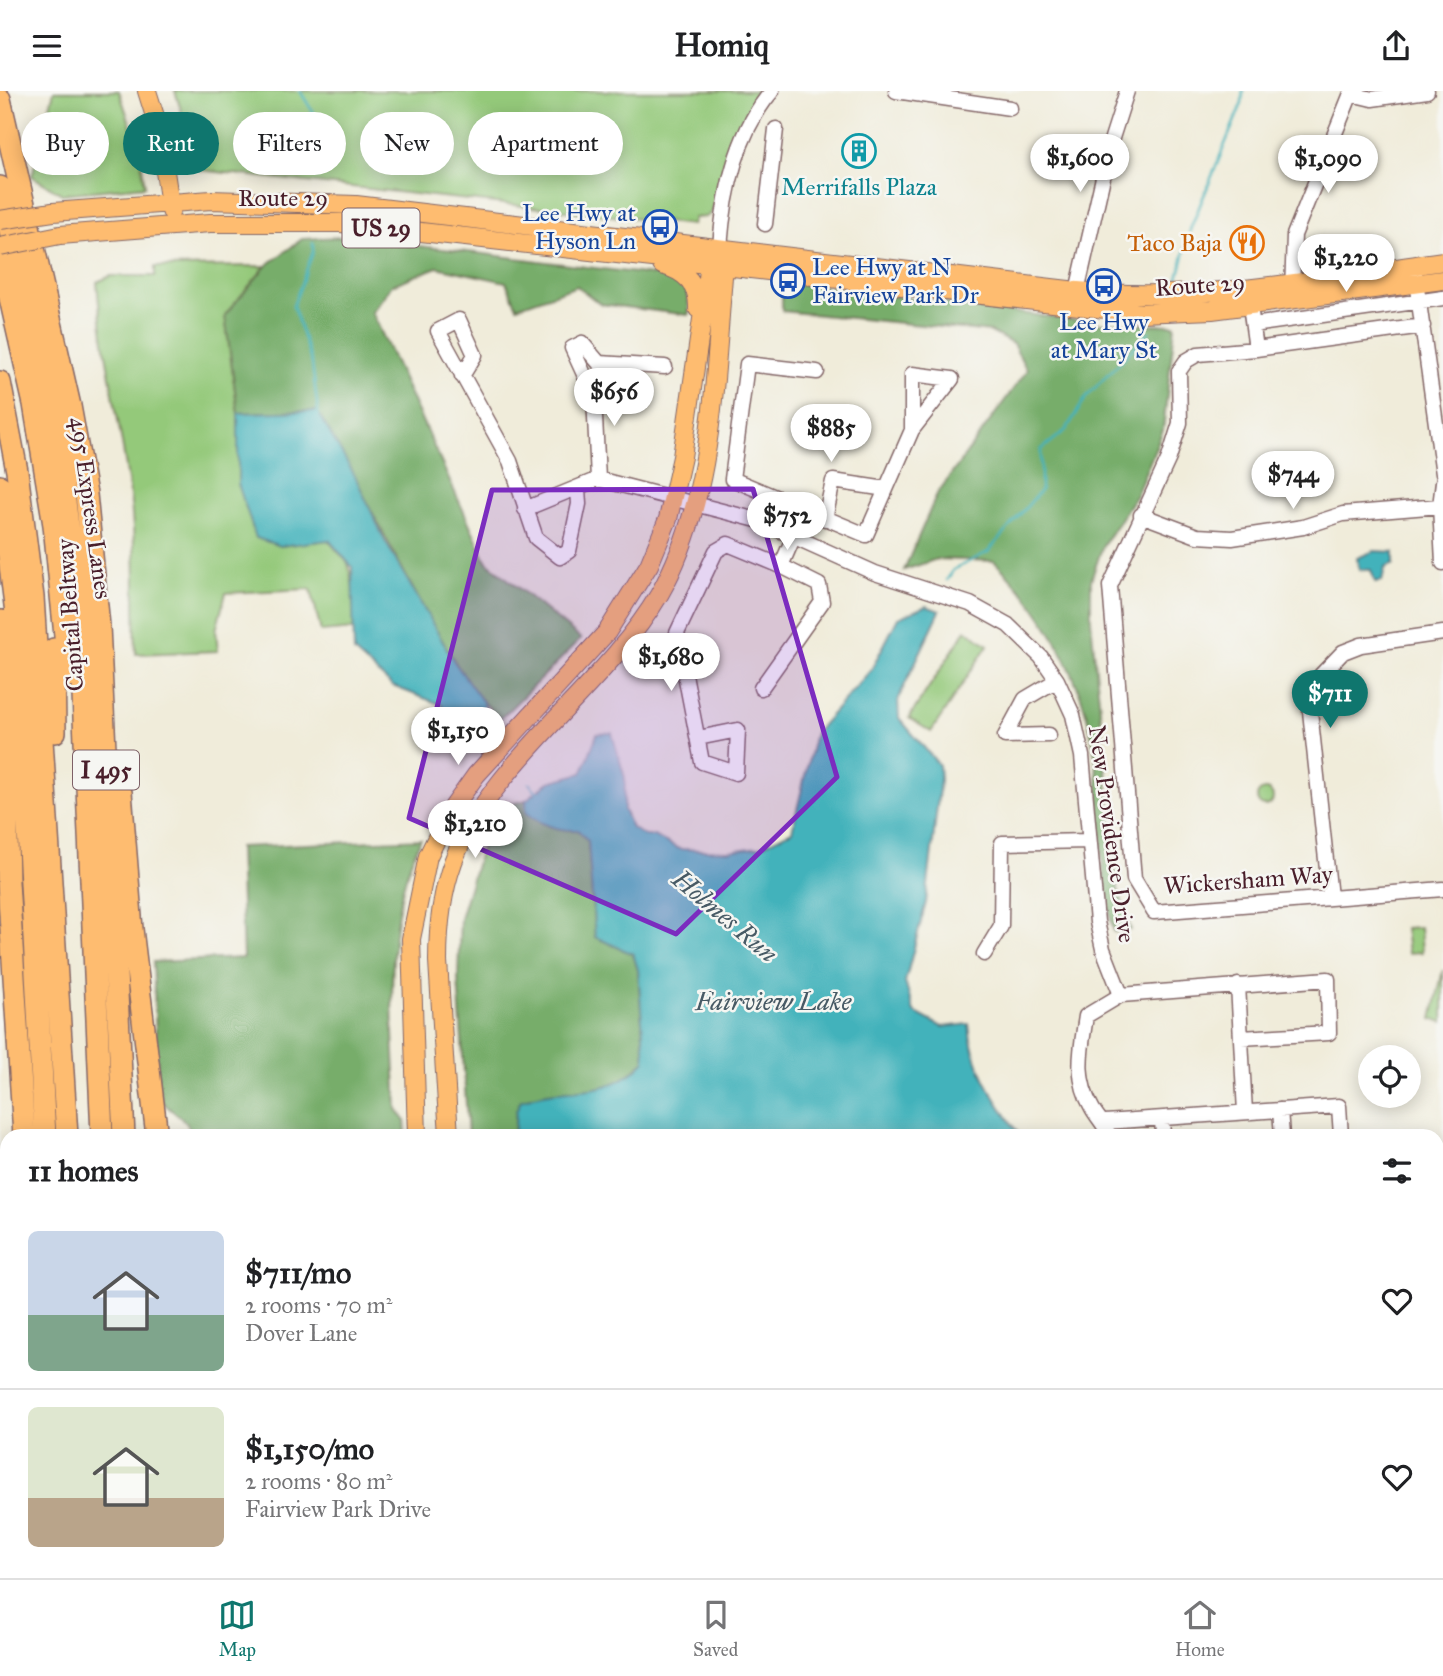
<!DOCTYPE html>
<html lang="en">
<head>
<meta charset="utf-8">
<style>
	:root { --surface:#fff; --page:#f6f6f6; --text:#202124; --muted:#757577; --line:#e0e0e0; --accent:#0f766e }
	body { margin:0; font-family:"IM FELL Great Primer",serif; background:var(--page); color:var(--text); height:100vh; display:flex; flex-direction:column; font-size:26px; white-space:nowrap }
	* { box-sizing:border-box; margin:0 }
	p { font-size:23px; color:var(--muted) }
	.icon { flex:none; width:38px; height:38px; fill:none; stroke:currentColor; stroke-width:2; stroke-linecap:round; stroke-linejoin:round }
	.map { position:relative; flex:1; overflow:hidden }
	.details { position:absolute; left:0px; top:1038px; width:1444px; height:450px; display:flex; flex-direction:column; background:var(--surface); border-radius:21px 21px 0 0; box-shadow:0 4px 18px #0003 }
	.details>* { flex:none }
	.banner { position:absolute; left:21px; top:21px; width:700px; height:63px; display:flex; gap:14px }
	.fabs { position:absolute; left:1358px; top:954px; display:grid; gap:14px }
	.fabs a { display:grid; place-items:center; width:63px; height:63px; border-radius:50%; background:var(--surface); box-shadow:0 4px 18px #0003; font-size:35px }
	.price { position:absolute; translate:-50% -60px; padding:0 16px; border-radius:24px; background:#fff; color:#222; font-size:23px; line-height:46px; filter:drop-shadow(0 2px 4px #0008) }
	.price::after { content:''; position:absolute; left:50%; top:42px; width:21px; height:16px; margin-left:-10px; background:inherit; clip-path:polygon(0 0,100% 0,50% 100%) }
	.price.selected { background:var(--accent); color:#fff }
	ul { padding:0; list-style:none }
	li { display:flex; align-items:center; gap:21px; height:175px; padding:0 28px }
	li+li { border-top:2px solid var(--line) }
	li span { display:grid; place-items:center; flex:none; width:196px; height:140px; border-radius:10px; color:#555 }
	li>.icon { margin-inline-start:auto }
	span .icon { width:84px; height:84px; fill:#fffc; stroke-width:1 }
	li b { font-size:30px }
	h2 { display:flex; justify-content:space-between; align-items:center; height:84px; padding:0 28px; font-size:30px }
	.chip { padding:0 24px; border-radius:32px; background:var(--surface); box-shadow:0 4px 18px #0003; font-size:24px; line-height:63px }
	.chip.selected { background:var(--accent); color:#fff }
	header { display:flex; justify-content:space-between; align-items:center; height:91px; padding:0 28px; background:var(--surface); font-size:32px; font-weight:700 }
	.tab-bar { display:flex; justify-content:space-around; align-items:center; height:98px; border-top:2px solid var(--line); background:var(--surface); font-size:19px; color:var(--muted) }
	.tab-bar a { display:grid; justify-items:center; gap:4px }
	.tab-bar .selected { color:var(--accent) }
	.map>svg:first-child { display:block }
	.green { fill:#94c97a; stroke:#6f7452; stroke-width:2 }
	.forest { fill:#77ad6a; stroke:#60664a; stroke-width:2 }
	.water { fill:#42b2bb; stroke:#466873; stroke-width:2 }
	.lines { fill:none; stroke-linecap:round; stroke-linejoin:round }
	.stream { stroke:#42b2bb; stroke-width:2.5 }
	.minor-casing { stroke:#846768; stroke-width:17 }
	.major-casing { stroke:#846768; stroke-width:20 }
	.highway-casing { stroke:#846768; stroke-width:24 }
	.minor { stroke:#fff; stroke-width:14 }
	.major { stroke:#febc70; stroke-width:18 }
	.highway { stroke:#febc70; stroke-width:21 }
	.major-bridge-casing { stroke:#846768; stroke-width:20; stroke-linecap:butt }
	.major-bridge { stroke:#febc70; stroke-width:18 }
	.marked { fill:#7b2cbf; fill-opacity:0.2; stroke:#7b2cbf; stroke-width:5; stroke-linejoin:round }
	.labels { text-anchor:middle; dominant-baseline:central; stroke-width:5; stroke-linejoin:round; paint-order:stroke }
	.shield { fill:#f6f6f2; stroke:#7e6067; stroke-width:2 }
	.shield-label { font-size:23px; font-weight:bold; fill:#4a1f2b }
	.culture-label { font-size:24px; fill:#0d838f; stroke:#f6f6f2 }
	.street-label { font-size:24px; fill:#4a1f2b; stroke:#f6f6f2 }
	.transit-label { font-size:24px; fill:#164399; stroke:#f6f6f2; text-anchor:end }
	.food-label { font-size:24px; fill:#c56008; stroke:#f6f6f2; text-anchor:end }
	.water-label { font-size:26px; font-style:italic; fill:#475a65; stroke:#f6f6f2 }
</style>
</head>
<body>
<header><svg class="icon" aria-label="menu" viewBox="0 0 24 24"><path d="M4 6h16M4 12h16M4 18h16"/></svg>Homiq<svg class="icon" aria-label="share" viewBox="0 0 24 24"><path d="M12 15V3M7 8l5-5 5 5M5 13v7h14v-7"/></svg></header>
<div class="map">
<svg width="1443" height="1487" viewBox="0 0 1443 1487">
	<rect width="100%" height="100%" fill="#f6f6f2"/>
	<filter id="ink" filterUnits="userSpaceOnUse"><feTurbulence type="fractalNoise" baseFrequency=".0143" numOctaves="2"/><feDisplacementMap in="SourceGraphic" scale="14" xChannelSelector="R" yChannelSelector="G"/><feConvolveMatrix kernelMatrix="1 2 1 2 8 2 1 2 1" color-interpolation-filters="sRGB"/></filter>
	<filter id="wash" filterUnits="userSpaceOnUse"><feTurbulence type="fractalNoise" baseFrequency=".00686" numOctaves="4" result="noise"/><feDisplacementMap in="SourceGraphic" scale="28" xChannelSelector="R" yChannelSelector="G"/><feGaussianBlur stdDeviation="1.57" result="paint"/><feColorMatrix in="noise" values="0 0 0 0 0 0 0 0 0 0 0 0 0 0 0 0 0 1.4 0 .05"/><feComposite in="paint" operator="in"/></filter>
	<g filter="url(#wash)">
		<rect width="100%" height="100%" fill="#f0ecda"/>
		<path class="green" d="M54 0H119L140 61 145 95 62 103 32 85Z
			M175 0H760L731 52 712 121 706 126 694 127 692 134 200 79Z
			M266 175 225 224 238 322V393L280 455 328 449 348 472 354 501 372 528 354 538 321 541 311 498 226 502 216 539 218 560 136 563C134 508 137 453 129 397 120 328 102 261 97 191L111 185H155V176Z
			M966 539 988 554 931 641 909 627Z
			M1257 707a8 8 0 1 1 16 0a8 8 0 1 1-16 0Z
			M1420 836 1422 861 1408 862 1405 837Z
			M1443 879V931L1432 928Z"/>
		<path class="forest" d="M338 146C449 157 560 174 671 186 689 197 689 204 689 224L600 213 577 195 517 216 506 191 437 176 392 194 372 221 487 471 581 548 500 628C471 602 452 566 432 532 392 462 358 390 317 320L238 322 225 224 266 175 302 148Z
			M782 190 1096 232 1175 234 1163 339 1136 404 1103 454 1091 489V529L1118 798 1131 839 1114 841C1100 789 1101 735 1097 682 1090 601 1052 526 994 470L937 468 904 479 937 403 1027 279 1013 253 991 241 782 220Z
			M526 709V722C543 734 557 740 578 739L588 750 595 846 633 863 638 879 645 970 619 992 516 1020 514 1045H468L458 887 460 827 482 754 507 714Z
			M421 748C381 826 393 934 397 1018L405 1029 406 1045H190L187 1032 163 1012 158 993 153 871 243 867 239 756Z
			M600 1480V1487H252L244 1481Z"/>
		<path class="water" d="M317 320 355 385 385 450 455 572 485 614 463 650 442 639V614L392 595 354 561 352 476 329 449 280 455 256 447 238 393V322Z
			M1374 460 1394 461V473L1385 477 1382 490 1375 491 1371 479 1359 478 1357 467Z
			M926 515 940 520 898 608 899 627 939 674 940 689 926 811 905 891 914 921 942 936 969 933C971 975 997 1011 1020 1045H514L516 1020 521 1009C569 991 606 1012 645 970L638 879 633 863 595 846 588 750 578 739C557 740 543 734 526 722V709L549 691 582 682 597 643 612 642 625 687 624 719 632 737 645 745H654L679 758 728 760 759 756 792 740 815 642 871 579 898 527Z"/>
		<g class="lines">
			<path class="stream" d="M300 0 316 26 317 86
				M313 152V161L293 215 312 273 319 327
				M1177 191 1191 136 1242 12 1243 0
				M947 489 953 479 988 461 1041 399V359L1066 339 1087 305 1149 241
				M529 692 538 702
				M1112 1484 1113 1487"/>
		</g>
	</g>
	<g filter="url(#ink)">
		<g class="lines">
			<g class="minor-casing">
				<path id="minor" d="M896 0 1010 17
					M1351 3 1372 8 1427 0
					M765 133 776 38
					M720 156C724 102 736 42 772 0
					M1415 183 1443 383
					M1292 201 1294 144 1352 0
					M1075 209 1112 47 1127 0
					M1250 215 1256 258 1198 263 1186 270 1179 280 1180 332 1169 367 1110 495 1134 788 1154 821 1443 798
					M1253 234 1443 207
					M1256 258 1423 235
					M599 272 665 276
					M817 281 747 273 732 388 866 444 912 339 952 288 912 283V339
					M462 285 475 264 459 229 438 240 510 370 536 447 560 466 569 460 579 413 578 398
					M598 388 594 305 572 257 582 252 599 272
					M1443 391 1440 415 1443 472
					M525 418 598 388 757 429 875 482 970 513 1008 534 1041 566 1057 589 1073 624 1082 665 1097 831 1103 858 1121 904 1328 888 1329 942 1241 947
					M799 418 794 431V445L811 423
					M1141 424 1197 445 1232 447 1303 436 1343 423 1440 415
					M825 428 833 390 886 398
					M761 597 822 511 819 494 781 475 794 445
					M1049 644 1005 645 1025 608 1057 589
					M698 647 738 639 736 682 702 671 677 542 716 460 728 453 781 475
					M1330 806 1310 620 1321 584 1343 561 1361 554 1443 542
					M984 863 1001 835 1002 752 1088 750
					M1238 894 1245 1021
					M1280 1019 1282 1045
					M1162 1028 1163 1045
					M1105 1031 1339 1015 1341 1045
					M1109 1045C1105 1033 1098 1028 1092 1017 1074 986 1081 959 1086 925L1121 904
					M1133 1480 1158 1487
					M1176 1487 1181 1480"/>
			</g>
			<g class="major-casing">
				<path id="major" d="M147 0 158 35 171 120
					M53 121 211 109 356 114 1077 200C1200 212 1321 188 1443 170
					M60 144 210 132H341L1141 222 1212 219 1443 189
					M662 174C685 180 699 193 698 218
					M417 1045 411 848 428 765 449 722 476 684 607 541 649 474 668 428 682 366 710 173 714 165
					M449 1045 438 870C438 836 441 804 453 771 489 673 605 596 659 504 715 406 714 284 724 174L722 166
					M887 1480 892 1487
					M922 1480 926 1487"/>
			</g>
			<g class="highway-casing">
				<path id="highway" d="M0 8 70 315 86 403 99 535 124 1045
					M0 96 58 353 80 534 102 1045
					M0 163 34 313 54 434 69 585
					M0 291 17 380 33 506 67 1045
					M0 395 16 522 45 1045
					M2 530 8 791 24 1045
					M54 558 55 641
					M121 701 132 838 157 1045
					M0 1422 7 1404
					M49 1480 50 1487
					M74 1480V1487
					M93 1480V1487
					M122 1480V1487
					M143 1480V1487
					M169 1480V1487
					M205 1480 209 1487"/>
			</g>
			<use href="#minor" class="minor"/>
			<use href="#major" class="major"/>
			<use href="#highway" class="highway"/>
			<g class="major-bridge-casing">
				<path id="major-bridge" d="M0 129 53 121
					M0 156 60 144"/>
			</g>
			<use href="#major-bridge" class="major-bridge"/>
		</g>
	</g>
	<path class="marked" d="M753 398 837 686 676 843 409 727 492 399Z"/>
	<defs>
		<g id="building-ring" transform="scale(1.75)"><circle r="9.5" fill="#f6f6f2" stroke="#0f9aa8" stroke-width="1.5"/><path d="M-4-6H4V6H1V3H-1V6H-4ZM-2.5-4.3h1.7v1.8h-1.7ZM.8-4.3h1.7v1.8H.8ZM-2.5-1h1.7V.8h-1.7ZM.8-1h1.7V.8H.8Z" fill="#0f9aa8"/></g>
		<g id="bus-ring" transform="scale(1.75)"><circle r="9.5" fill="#f6f6f2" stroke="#1a4fb4" stroke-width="1.5"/><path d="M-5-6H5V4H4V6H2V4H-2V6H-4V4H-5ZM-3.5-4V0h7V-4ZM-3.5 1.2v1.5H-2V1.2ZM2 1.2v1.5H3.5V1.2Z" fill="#1a4fb4"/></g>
		<g id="restaurant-ring" transform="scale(1.75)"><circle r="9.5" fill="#f6f6f2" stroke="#e8710a" stroke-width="1.5"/><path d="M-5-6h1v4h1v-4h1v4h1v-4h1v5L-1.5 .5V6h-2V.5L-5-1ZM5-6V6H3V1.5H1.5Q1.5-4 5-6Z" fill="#e8710a"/></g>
	</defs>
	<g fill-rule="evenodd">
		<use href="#building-ring" x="859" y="60"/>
		<use href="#bus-ring" x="660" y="136"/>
		<use href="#restaurant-ring" x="1247" y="152"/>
		<use href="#bus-ring" x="788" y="190"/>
		<use href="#bus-ring" x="1104" y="195"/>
	</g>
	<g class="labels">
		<g class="shield">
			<rect x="342.5" y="117.5" width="77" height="39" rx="5"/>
			<rect x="73" y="659.5" width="66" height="39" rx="5"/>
		</g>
		<g class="shield-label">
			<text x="381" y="137">US 29</text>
			<text x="106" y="679">I 495</text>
		</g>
		<g class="culture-label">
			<text x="859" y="96">Merrifalls Plaza</text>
		</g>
		<g class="street-label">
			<text x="283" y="107">Route 29</text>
			<text transform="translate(1200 194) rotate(-4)">Route 29</text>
			<text transform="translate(91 417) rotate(82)">495 Express Lanes</text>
			<text transform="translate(70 524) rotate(-94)">Capital Beltway</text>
			<text transform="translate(1112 743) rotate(82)">New Providence Drive</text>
			<text transform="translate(1248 789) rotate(-4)">Wickersham Way</text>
		</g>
		<g class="transit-label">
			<text x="636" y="122">Lee Hwy at<tspan x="636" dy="28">Hyson Ln</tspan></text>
			<text x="812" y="176" text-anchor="start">Lee Hwy at N<tspan x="812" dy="28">Fairview Park Dr</tspan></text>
			<text x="1104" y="231" text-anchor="middle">Lee Hwy<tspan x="1104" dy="28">at Mary St</tspan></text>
		</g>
		<g class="food-label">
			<text x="1222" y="152">Taco Baja</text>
		</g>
		<g class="water-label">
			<text transform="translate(725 825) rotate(40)">Holmes Run</text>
			<text x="773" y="910">Fairview Lake</text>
		</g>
	</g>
</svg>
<div class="fabs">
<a><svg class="icon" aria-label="locate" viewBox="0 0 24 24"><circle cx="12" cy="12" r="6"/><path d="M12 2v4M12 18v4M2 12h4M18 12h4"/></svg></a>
</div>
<b class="price" style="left:1080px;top:103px">$1,600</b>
<b class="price" style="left:1328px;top:104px">$1,090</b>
<b class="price" style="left:1346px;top:203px">$1,220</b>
<b class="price" style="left:614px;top:337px">$656</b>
<b class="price" style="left:831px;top:373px">$885</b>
<b class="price" style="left:1293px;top:420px">$744</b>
<b class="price" style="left:787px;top:461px">$752</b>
<b class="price" style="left:671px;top:602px">$1,680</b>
<b class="price selected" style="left:1330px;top:639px">$711</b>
<b class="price" style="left:458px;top:676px">$1,150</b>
<b class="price" style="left:475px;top:769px">$1,210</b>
<div class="banner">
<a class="chip">Buy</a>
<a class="chip selected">Rent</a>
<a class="chip">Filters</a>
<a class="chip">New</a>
<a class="chip">Apartment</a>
</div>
<section class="details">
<h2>11 homes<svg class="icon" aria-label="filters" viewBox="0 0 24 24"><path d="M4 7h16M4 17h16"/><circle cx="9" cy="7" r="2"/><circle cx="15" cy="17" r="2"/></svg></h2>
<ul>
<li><span style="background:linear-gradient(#c9d6e8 60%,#7fa58c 0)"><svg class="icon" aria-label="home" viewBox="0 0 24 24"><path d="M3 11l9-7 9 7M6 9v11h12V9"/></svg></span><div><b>$711/mo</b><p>2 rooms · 70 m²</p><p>Dover Lane</p></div><svg class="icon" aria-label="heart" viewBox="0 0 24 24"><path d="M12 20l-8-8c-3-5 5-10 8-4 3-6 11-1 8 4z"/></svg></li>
<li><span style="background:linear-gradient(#dfe7d0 65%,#b9a48a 0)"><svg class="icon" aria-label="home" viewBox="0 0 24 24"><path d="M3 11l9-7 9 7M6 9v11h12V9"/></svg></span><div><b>$1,150/mo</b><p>2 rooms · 80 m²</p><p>Fairview Park Drive</p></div><svg class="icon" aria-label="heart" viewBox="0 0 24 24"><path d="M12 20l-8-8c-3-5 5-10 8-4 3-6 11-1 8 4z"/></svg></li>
</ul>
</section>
</div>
<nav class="tab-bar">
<a class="selected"><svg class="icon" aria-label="map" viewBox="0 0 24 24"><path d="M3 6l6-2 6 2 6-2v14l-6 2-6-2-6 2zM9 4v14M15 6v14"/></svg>Map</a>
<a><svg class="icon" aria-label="saved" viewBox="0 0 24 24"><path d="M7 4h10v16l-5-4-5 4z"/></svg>Saved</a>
<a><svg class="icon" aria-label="home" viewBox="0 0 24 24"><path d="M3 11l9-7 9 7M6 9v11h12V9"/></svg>Home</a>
</nav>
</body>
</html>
